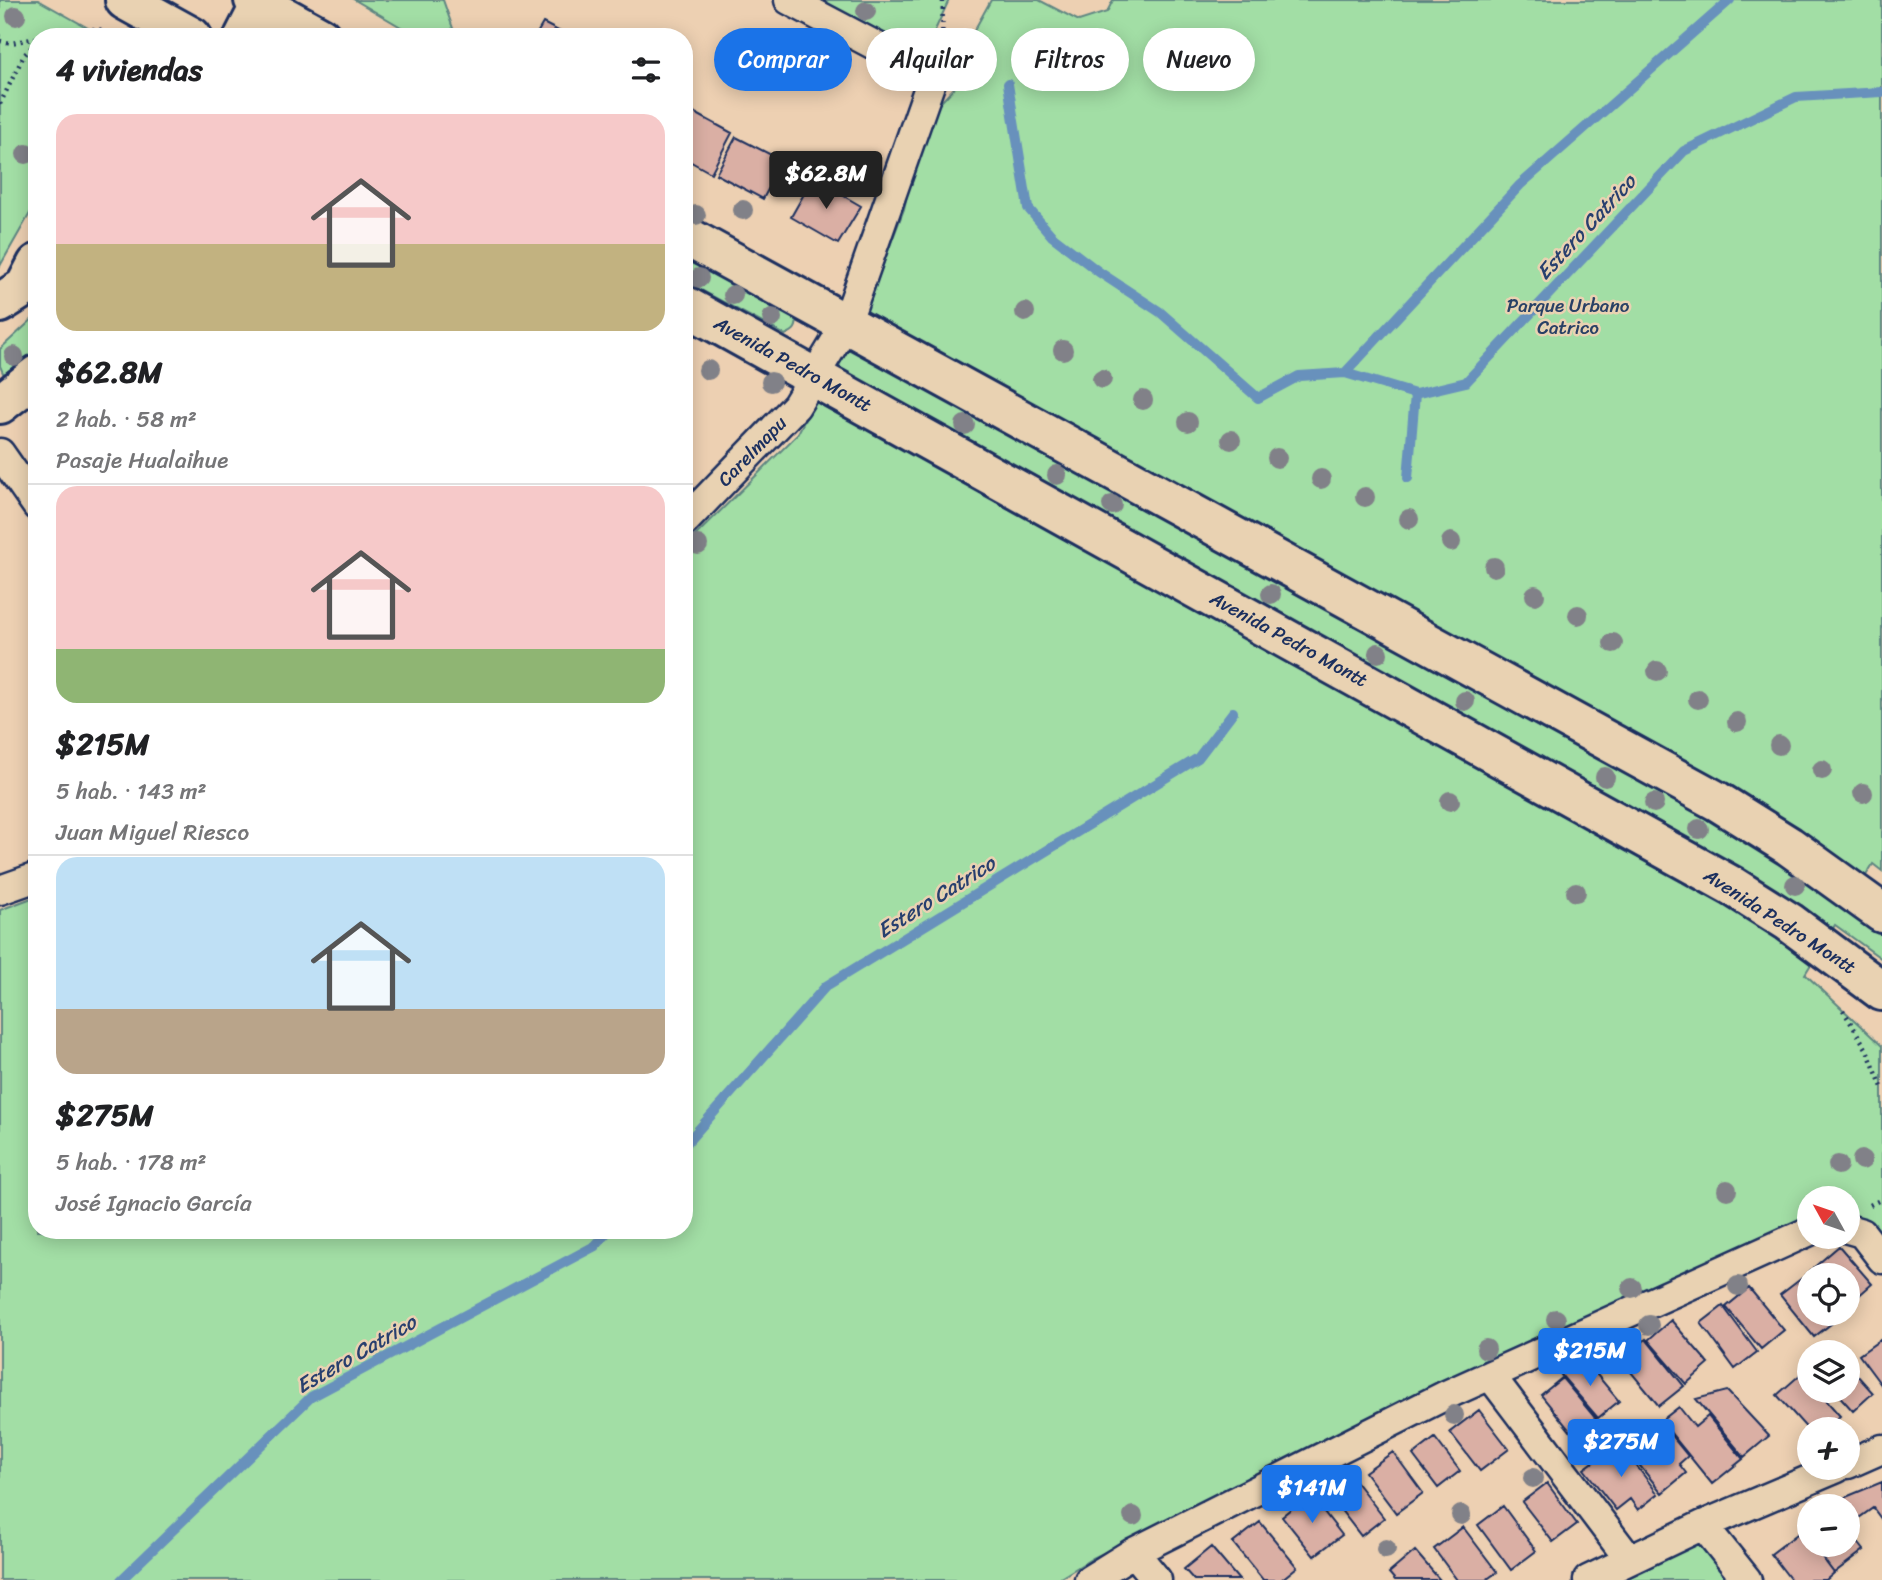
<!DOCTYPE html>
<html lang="es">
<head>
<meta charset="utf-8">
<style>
	:root { --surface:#fff; --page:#f6f6f6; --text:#202124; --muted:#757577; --line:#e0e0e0; --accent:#1a73e8 }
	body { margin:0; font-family:Sriracha,sans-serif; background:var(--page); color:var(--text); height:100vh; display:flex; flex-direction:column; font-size:26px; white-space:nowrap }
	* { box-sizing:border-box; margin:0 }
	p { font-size:23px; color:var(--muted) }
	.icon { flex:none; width:38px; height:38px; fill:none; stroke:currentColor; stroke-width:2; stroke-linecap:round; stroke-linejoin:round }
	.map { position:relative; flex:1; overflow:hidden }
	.sheet { position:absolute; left:28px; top:28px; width:665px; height:1211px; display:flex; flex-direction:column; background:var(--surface); border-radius:28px; box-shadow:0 4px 18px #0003 }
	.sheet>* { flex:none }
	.hud { position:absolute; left:714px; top:28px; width:665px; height:63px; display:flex; gap:14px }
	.needle { width:46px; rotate:310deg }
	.buttons { position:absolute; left:1797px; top:1186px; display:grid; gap:14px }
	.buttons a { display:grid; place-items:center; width:63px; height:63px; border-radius:50%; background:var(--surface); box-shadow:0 4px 18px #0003; font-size:35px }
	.price { position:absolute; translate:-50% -60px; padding:0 16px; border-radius:7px; background:var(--accent); color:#fff; font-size:23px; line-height:46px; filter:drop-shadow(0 2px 4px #0008) }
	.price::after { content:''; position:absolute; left:50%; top:42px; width:21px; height:16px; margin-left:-10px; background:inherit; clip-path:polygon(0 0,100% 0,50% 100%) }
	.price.on { background:#222; color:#fff }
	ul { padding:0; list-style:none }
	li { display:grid; align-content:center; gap:14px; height:371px; padding:0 28px }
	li+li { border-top:2px solid var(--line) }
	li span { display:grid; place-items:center; height:217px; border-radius:21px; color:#555 }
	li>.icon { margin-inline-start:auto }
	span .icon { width:126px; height:126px; fill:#fffc; stroke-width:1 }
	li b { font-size:30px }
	h2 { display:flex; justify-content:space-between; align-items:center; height:84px; padding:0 28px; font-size:30px }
	.chip { padding:0 24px; border-radius:32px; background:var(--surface); box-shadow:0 4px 18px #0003; font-size:24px; line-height:63px }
	.chip.on { background:var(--accent); color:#fff }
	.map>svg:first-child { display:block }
	.green { fill:#a2dea5; stroke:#5e8682; stroke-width:2 }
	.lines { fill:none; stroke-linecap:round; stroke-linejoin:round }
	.stream { stroke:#6791bc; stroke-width:10 }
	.building { fill:#daafa4; stroke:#1b2f5e; stroke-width:2 }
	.street-casing { stroke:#1b2f5e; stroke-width:33 }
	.secondary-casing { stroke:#1b2f5e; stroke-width:44 }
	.path { stroke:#1b2f5e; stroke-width:4.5; stroke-dasharray:2 5; stroke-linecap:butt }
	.street { stroke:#e9d2b2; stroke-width:28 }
	.secondary { stroke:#e9d2b2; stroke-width:38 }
	.tree { fill:#818188 }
	.labels { text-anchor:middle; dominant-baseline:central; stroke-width:5; stroke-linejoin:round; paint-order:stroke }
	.park-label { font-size:19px; fill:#284065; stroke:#e9d2b2 }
	.street-label { font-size:19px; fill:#1b2f5e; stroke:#e9d2b2 }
	.water-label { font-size:21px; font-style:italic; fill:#283f6e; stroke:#e9d2b2 }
</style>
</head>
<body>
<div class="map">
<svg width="1882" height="1580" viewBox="0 0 1882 1580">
	<rect width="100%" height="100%" fill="#edd0b2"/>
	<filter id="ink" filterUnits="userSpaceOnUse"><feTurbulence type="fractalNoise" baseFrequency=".0143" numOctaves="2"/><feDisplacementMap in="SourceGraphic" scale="14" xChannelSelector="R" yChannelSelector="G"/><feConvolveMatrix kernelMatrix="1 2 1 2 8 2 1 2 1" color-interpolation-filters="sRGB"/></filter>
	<g filter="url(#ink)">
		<path class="green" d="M0 0H38L104 37H37V201L0 266Z
			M355 0H443L456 37H418Z
			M814 0H949L924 54Z
			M991 0H1039L1079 21 1107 12 1113 0H1882V871L1873 864 1848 905 1882 932V959L1835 925 1805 974 1882 1046V1243L1867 1225 1848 1211V1199H1810L1809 1222 1684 1278 1488 1360 1278 1470 1093 1558 1057 1580H0V910L37 896V1230H684V547L797 435 874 288 904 209 918 145 931 113 978 62 970 38Z
			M684 253 796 317C798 327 795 331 785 335L684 281Z
			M37 315V353L13 374 3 373 0 366V349Z
			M1709 1536 1738 1580H1624Z"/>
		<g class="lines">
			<path class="stream" d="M1008 84 1028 208 1052 236 1099 272 1160 312 1258 398 1299 376 1345 373 1415 394
				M1345 373 1520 185 1730 0
				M1408 478 1415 394 1466 382 1684 151 1796 97 1882 92
				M684 1146 826 986 1198 758 1233 712
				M121 1580 311 1397 595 1246 609 1230"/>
		</g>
		<path class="building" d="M543 23 570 37H535Z
			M684 107 732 133 711 173 684 158Z
			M736 137 783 161 763 199 716 174Z
			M813 178 861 206 838 244 791 217Z
			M1839 1246 1872 1284 1848 1305V1276H1810V1280L1805 1275Z
			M1802 1278 1810 1287V1314H1831L1836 1320 1814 1337 1780 1295Z
			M1749 1288 1784 1330 1761 1349 1726 1307Z
			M1723 1306 1757 1352 1735 1369 1701 1323Z
			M1671 1320 1709 1364 1686 1384 1648 1340Z
			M1646 1339 1684 1386 1659 1406 1621 1360Z
			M1880 1340 1882 1343V1386L1859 1355Z
			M1582 1357 1619 1401 1598 1418 1561 1375Z
			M1848 1365 1873 1393 1853 1411 1835 1391H1848Z
			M1802 1373 1810 1381V1391H1818L1840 1416 1825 1430 1810 1432 1777 1395Z
			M1562 1378 1596 1419 1575 1437 1541 1395Z
			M1727 1391 1769 1436 1744 1457 1696 1399Z
			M1679 1407 1695 1427 1708 1416 1743 1459 1712 1484 1661 1421Z
			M1479 1410 1509 1449 1480 1471 1450 1432Z
			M1661 1423 1688 1456 1679 1464 1686 1473 1662 1493 1627 1450Z
			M1435 1438 1460 1471 1438 1488 1413 1455Z
			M1619 1443 1658 1494 1638 1510 1630 1499 1616 1510 1584 1469Z
			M1393 1452 1423 1493 1396 1513 1365 1472Z
			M1356 1482 1384 1518 1361 1536 1333 1500Z
			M1882 1482V1520L1873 1508 1856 1520 1841 1499Z
			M1547 1483 1577 1524 1553 1542 1522 1502Z
			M1310 1494 1342 1535 1314 1556 1282 1516Z
			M1503 1506 1536 1551 1511 1570 1478 1525Z
			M1260 1522 1297 1567 1281 1580H1263L1233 1543Z
			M1463 1527 1497 1572 1486 1580H1457L1434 1549Z
			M1848 1530 1864 1550 1834 1573 1813 1545H1848Z
			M1801 1531 1810 1541V1545H1813L1834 1573 1826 1580H1791L1771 1554Z
			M1211 1547 1239 1580H1194L1184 1569Z
			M1415 1551 1440 1580H1395L1389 1573Z"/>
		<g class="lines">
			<g class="street-casing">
				<path id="street" d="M0 453 37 506
					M684 522 796 406 846 324 933 76 789 0
					M0 890 37 877
					M1848 1229 1862 1233 1882 1259
					M1490 1375 1629 1559
					M1848 1464 1882 1449
					M1703 1525 1747 1580
					M1134 1552 1157 1580
					M1089 1580 1134 1552 1446 1395 1810 1231
					M1588 1580 1703 1525 1837 1468"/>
			</g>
			<g class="secondary-casing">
				<path id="secondary" d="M125 0 192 37
					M254 0 321 37
					M244 37 263 0
					M684 235 1717 801 1789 846 1882 913
					M0 303 25 287 37 264
					M684 305 1732 886 1789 922 1882 991
					M0 404 37 375"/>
			</g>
			<path class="path" d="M44 37 91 29 105 30
				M0 41 11 43 37 38
				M942 45 943 0
				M0 104 24 55 37 42
				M1843 1010 1867 1050 1882 1087
				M1870 1205 1882 1199"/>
			<use href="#street" class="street"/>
			<use href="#secondary" class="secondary"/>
		</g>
		<g class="tree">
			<circle cx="866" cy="11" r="10"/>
			<circle cx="16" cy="16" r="10"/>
			<circle cx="885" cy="71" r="10"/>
			<circle cx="26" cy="154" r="10"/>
			<circle cx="743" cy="210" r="10"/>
			<circle cx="696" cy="215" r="10"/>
			<circle cx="699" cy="278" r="10"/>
			<circle cx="733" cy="295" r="10"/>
			<circle cx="1025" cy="312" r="10"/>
			<circle cx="772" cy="318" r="10"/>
			<circle cx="1063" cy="350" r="10"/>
			<circle cx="14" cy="356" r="10"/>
			<circle cx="708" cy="370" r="10"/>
			<circle cx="1102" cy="379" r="10"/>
			<circle cx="771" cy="382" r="10"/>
			<circle cx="1143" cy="400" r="10"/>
			<circle cx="1188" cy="422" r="10"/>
			<circle cx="965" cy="425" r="10"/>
			<circle cx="1231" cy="440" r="10"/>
			<circle cx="1277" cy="458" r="10"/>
			<circle cx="1057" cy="475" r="10"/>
			<circle cx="1321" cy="479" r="10"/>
			<circle cx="1365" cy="497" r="10"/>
			<circle cx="1112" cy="505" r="10"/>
			<circle cx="1409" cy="519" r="10"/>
			<circle cx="1451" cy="542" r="10"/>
			<circle cx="698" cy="545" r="10"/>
			<circle cx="1494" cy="567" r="10"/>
			<circle cx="1271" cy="594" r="10"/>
			<circle cx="1535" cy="595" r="10"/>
			<circle cx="1578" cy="615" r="10"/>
			<circle cx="1613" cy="643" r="10"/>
			<circle cx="1378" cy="653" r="10"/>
			<circle cx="1657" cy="671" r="10"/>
			<circle cx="1698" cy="699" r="10"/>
			<circle cx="1465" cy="701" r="10"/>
			<circle cx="1737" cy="722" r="10"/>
			<circle cx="1779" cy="745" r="10"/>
			<circle cx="1822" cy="770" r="10"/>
			<circle cx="1605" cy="777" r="10"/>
			<circle cx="1863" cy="793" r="10"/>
			<circle cx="1450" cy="801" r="10"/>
			<circle cx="1654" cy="803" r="10"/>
			<circle cx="1699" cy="829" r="10"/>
			<circle cx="1795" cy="885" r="10"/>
			<circle cx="1576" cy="892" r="10"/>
			<circle cx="1862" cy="1160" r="10"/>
			<circle cx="1838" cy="1165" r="10"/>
			<circle cx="1727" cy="1190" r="10"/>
			<circle cx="1738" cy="1286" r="10"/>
			<circle cx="1632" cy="1288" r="10"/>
			<circle cx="1556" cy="1319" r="10"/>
			<circle cx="1649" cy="1325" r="10"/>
			<circle cx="1486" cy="1349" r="10"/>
			<circle cx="1454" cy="1415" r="10"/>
			<circle cx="1533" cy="1478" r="10"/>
			<circle cx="1461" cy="1515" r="10"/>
			<circle cx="1133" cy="1516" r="10"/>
			<circle cx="1386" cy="1549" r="10"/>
		</g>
	</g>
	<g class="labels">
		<g class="park-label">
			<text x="1568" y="305">Parque Urbano<tspan x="1568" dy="22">Catrico</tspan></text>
		</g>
		<g class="street-label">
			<text transform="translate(793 364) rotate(29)">Avenida Pedro Montt</text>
			<text transform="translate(752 451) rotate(-46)">Carelmapu</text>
			<text transform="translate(1289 639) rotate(29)">Avenida Pedro Montt</text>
			<text transform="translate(1780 921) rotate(33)">Avenida Pedro Montt</text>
		</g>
		<g class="water-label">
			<text transform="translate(1586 227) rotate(-47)">Estero Catrico</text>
			<text transform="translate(936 897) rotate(-32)">Estero Catrico</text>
			<text transform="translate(356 1354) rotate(-30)">Estero Catrico</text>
		</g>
	</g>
</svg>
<div class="buttons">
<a><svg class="needle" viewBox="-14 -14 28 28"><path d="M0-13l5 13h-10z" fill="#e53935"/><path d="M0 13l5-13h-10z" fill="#757577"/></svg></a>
<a><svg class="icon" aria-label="locate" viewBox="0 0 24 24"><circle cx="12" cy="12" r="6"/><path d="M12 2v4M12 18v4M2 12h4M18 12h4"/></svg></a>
<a><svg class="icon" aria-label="layers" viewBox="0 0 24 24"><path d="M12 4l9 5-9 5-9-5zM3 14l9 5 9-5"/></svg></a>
<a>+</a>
<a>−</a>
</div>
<b class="price on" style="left:826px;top:211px">$62.8M</b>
<b class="price" style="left:1590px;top:1388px">$215M</b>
<b class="price" style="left:1621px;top:1479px">$275M</b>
<b class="price" style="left:1312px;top:1525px">$141M</b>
<div class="hud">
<a class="chip on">Comprar</a>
<a class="chip">Alquilar</a>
<a class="chip">Filtros</a>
<a class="chip">Nuevo</a>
</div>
<section class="sheet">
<h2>4 viviendas<svg class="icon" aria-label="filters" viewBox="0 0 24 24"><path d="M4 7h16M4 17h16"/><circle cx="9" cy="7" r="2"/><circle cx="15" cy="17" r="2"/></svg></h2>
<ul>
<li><span style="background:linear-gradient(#f6c9c9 60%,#c2b280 0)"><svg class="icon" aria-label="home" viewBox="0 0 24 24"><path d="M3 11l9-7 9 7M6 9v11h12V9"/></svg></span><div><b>$62.8M</b><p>2 hab. · 58 m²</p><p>Pasaje Hualaihue</p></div></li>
<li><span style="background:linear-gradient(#f6c9c9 75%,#8fb573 0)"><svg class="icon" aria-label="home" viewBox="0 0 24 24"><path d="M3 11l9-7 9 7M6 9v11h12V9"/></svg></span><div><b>$215M</b><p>5 hab. · 143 m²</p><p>Juan Miguel Riesco</p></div></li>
<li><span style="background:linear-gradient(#bfe0f5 70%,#b9a48a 0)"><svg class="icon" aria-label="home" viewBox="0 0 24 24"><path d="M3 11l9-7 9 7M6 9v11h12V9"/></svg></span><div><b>$275M</b><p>5 hab. · 178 m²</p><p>José Ignacio García</p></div></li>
</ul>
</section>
</div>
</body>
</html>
